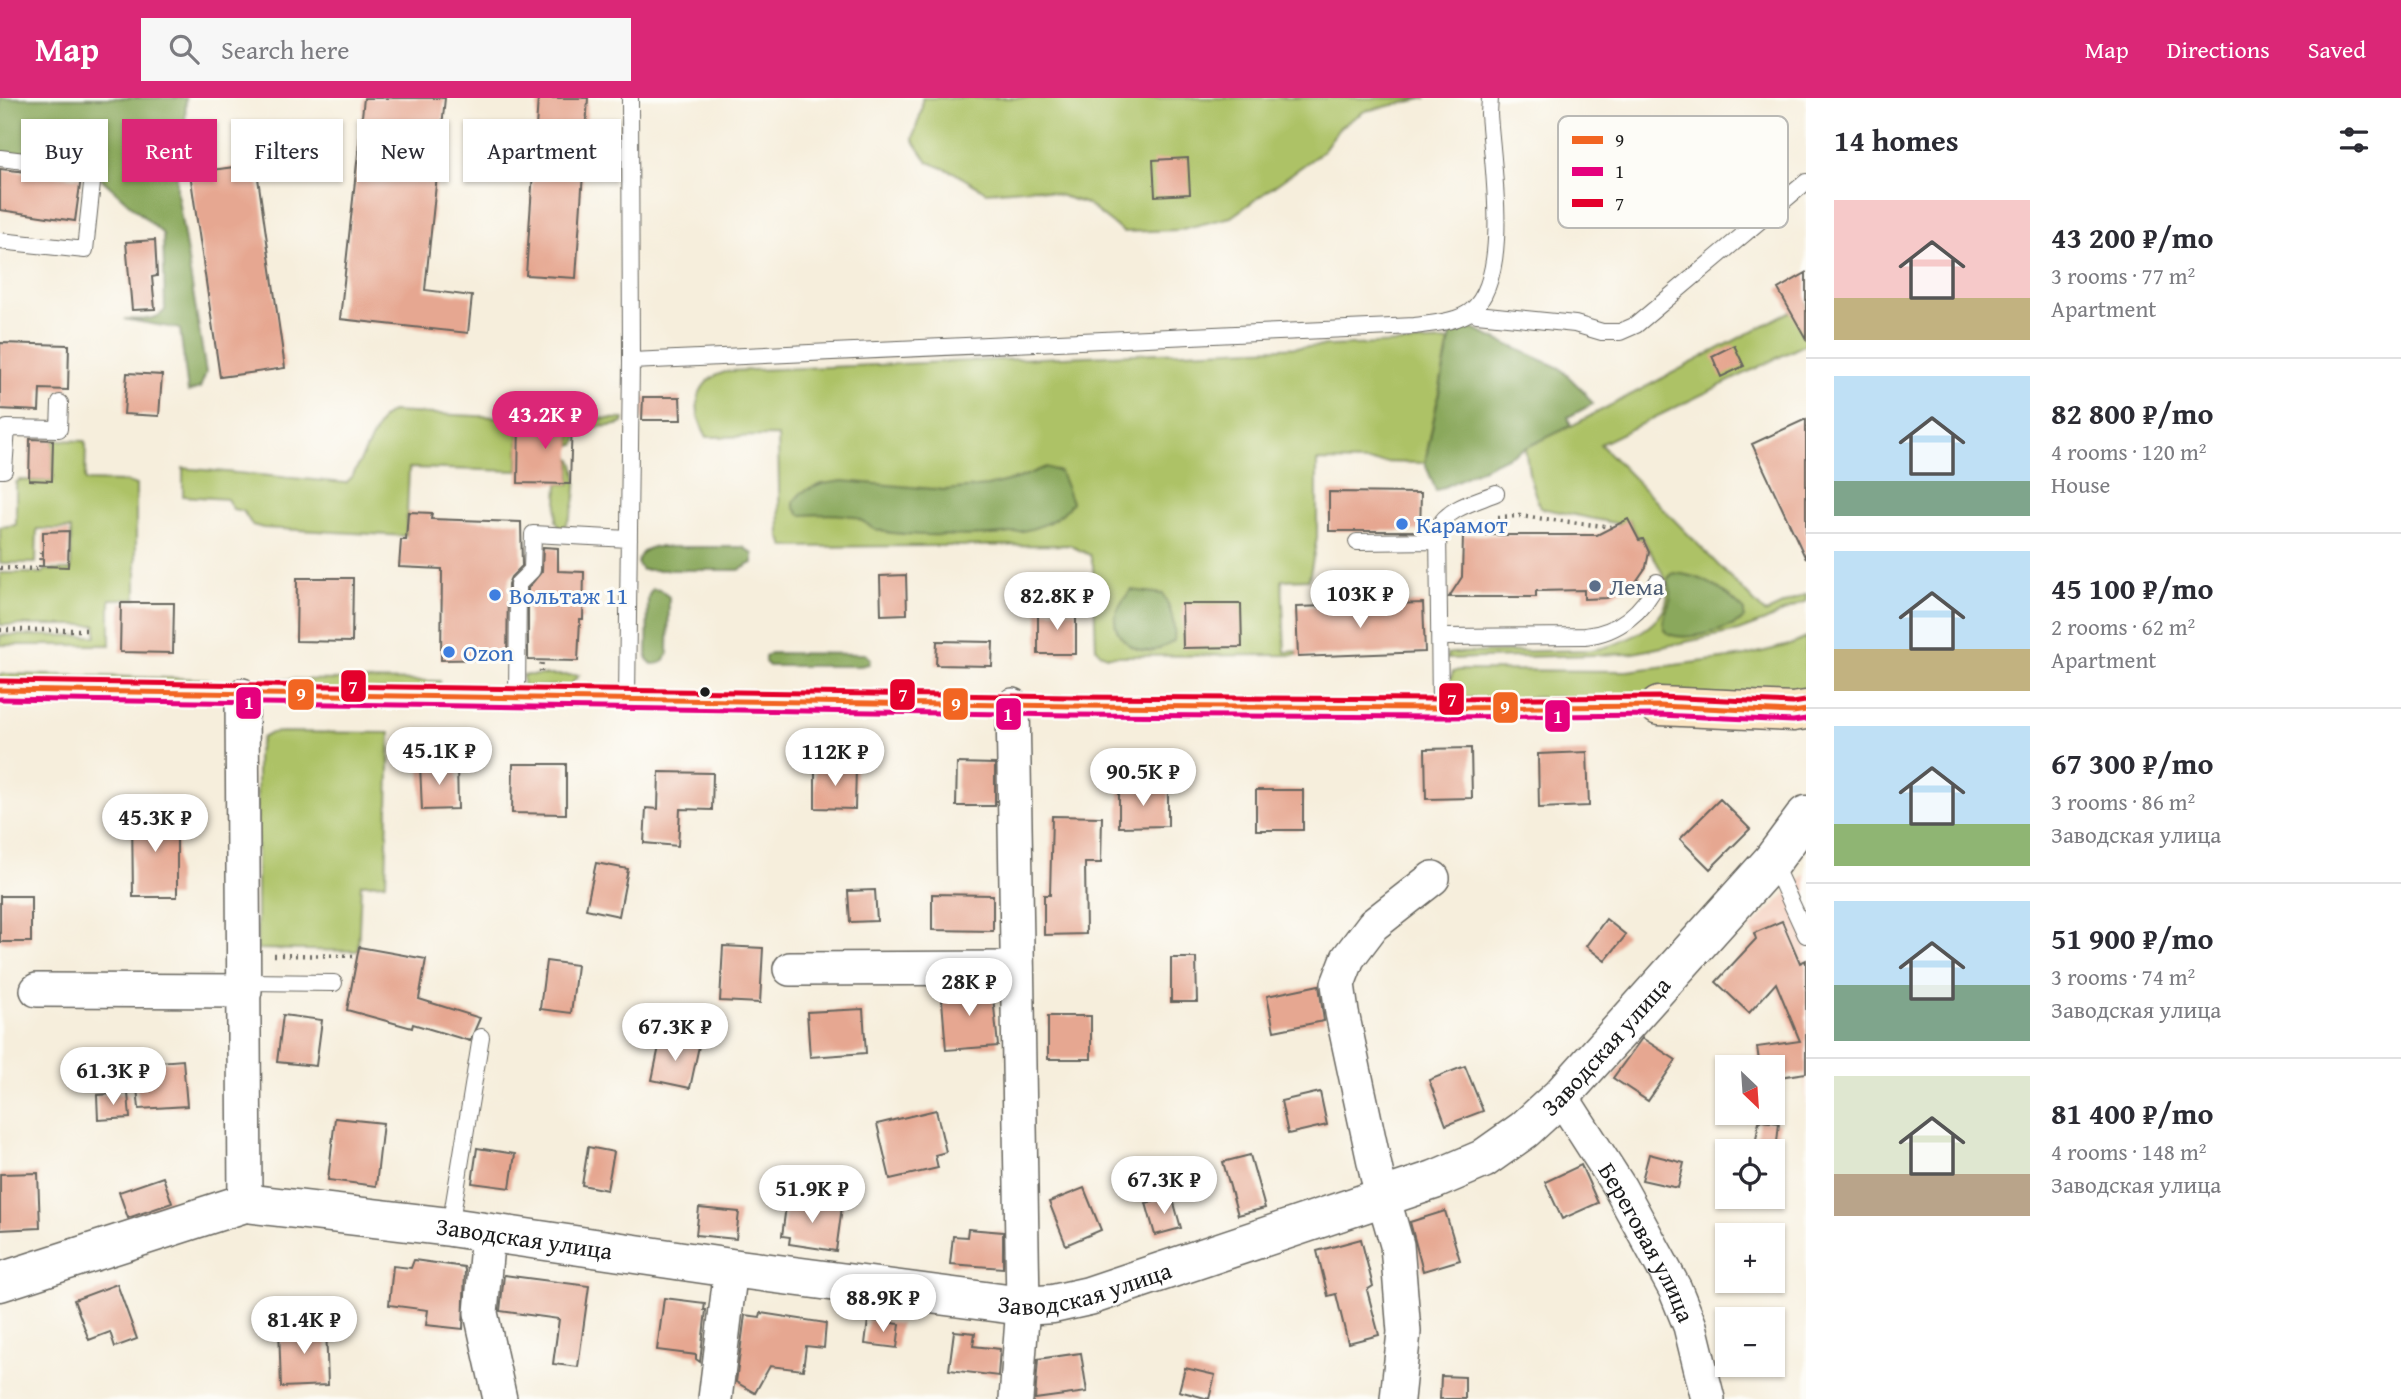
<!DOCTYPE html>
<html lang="en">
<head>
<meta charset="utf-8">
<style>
	:root { --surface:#fff; --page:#f7f7f7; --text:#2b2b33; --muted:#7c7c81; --line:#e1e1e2; --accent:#db2777 }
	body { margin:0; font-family:"Gentium Book Plus",serif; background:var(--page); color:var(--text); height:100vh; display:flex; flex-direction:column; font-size:26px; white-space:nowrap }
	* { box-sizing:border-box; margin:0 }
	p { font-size:23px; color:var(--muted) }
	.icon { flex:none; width:38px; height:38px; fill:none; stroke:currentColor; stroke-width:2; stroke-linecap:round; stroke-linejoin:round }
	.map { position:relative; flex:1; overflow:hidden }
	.sheet { display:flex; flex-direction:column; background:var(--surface); width:595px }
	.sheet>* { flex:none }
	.top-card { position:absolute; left:21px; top:21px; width:665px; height:63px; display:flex; gap:14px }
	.needle { width:46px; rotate:155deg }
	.buttons { position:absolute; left:1715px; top:957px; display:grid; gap:14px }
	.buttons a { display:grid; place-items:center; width:70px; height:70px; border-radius:0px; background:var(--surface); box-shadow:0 2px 5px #0004; font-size:35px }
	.price { position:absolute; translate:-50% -60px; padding:0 16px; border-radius:24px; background:#fff; color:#222; font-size:23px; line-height:46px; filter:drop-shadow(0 2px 4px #0008) }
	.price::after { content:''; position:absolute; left:50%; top:42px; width:21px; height:16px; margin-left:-10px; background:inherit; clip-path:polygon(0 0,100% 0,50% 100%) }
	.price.active { background:var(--accent); color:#fff }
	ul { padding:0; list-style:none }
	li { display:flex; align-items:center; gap:21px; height:175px; padding:0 28px }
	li+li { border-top:2px solid var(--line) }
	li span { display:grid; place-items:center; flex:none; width:196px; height:140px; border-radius:0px; color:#555 }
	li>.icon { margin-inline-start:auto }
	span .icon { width:84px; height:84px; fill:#fffc; stroke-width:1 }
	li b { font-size:30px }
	h2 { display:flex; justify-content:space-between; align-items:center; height:84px; padding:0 28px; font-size:30px }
	.pill { padding:0 24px; border-radius:0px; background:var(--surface); box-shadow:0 2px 5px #0004; font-size:24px; line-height:63px }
	.pill.active { background:var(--accent); color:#fff }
	header { display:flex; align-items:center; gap:42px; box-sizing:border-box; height:98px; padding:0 35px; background:var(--accent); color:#fff }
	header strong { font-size:33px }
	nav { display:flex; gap:38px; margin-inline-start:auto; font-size:24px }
	.search { width:490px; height:63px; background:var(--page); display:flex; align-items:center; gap:18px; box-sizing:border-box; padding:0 24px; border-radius:0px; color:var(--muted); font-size:26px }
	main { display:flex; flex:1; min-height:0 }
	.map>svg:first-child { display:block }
	.built { fill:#f5d2c2 }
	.green { fill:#adc266; stroke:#646f41; stroke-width:2 }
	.forest { fill:#8aa85b; stroke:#53623c; stroke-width:2 }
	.building { fill:#e6a791 }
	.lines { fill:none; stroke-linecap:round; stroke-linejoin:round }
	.service-casing { stroke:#68665f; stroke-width:18 }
	.minor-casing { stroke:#68665f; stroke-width:36 }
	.tertiary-casing { stroke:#68665f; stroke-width:41 }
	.secondary-casing { stroke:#68665f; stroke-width:41 }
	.path { stroke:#68665f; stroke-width:4.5; stroke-dasharray:2 5; stroke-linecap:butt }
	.service { stroke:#fff; stroke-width:16 }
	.minor { stroke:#fff; stroke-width:33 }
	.tertiary { stroke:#fff; stroke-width:38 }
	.secondary { stroke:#fbe6c4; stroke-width:38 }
	.bus-1-casing { stroke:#fdfcf7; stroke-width:10 }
	.bus-2-casing { stroke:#fdfcf7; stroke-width:10 }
	.bus-3-casing { stroke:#fdfcf7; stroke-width:10 }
	.bus-1 { stroke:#f26522; stroke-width:5 }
	.bus-2 { stroke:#e5007d; stroke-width:5 }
	.bus-3 { stroke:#e4002b; stroke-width:5 }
	.shop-dot { fill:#3f7fe0; stroke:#fdfcf7; stroke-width:2.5 }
	.service-dot { fill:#5c6f8a; stroke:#fdfcf7; stroke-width:2.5 }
	.bus-dot { fill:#1c1c1c; stroke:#fdfcf7; stroke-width:2.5 }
	.labels { text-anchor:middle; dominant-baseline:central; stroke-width:6; stroke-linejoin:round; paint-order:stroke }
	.shop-label { font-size:24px; fill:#366cbe; stroke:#fdfcf7; text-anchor:start }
	.service-label { font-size:24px; fill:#4e5e75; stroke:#fdfcf7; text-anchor:start }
	.street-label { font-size:24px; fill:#1c1c1c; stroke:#fdfcf7 }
	.key { fill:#fdfcf7; stroke:#bab9b5; stroke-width:2 }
	.key-label { font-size:19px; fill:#1c1c1c }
	.line-badge { stroke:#fdfcf7; stroke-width:2.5 }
	.badge-label { font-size:19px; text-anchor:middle; font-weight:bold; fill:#fff }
</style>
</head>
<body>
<header>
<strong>Map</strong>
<div class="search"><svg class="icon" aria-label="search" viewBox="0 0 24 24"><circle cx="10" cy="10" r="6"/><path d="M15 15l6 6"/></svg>Search here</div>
<nav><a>Map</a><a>Directions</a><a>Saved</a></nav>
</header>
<main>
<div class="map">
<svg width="1806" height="1301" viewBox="0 0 1806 1301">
	<rect width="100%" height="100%" fill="#fdfcf7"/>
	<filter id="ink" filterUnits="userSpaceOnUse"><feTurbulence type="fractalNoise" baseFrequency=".0143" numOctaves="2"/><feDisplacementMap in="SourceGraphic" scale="14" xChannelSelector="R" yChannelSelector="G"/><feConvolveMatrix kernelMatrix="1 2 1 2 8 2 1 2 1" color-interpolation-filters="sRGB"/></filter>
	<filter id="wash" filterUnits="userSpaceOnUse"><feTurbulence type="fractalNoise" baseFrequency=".00686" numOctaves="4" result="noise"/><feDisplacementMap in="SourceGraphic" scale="28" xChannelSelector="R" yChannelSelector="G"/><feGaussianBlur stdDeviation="1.57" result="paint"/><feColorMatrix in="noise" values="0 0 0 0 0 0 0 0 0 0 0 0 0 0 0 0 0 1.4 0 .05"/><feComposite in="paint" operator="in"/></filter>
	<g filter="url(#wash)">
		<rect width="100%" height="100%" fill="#f6eedc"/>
		<path class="built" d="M1806 776V1015L1803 959 1751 830Z"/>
		<path class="green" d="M922 0H1427L1365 13 1340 29 1322 54 1231 119 1178 132 1123 134 1087 106 1036 90 986 94 953 74 928 64 913 42C915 27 924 15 922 0Z
			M1806 205V246L1600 346 1765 515 1806 496V503L1765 523 1738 533 1629 556 1447 561V556L1452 555 1591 552C1619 548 1672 527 1667 491 1665 474 1651 456 1643 441L1639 442 1629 422 1619 426 1540 410 1530 381 1525 349 1575 326Z
			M1449 243 1425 365 1317 363V440L1309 481 1282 482 1285 554 1298 553 1297 557 1107 558 1100 555 1096 550 1093 467 1090 457 1069 447 785 449 780 439 778 338 707 339C691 311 693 282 729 273Z
			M391 314 519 320 518 373 409 370 406 438 263 430 252 427 243 413 233 411 227 401 183 398V370L346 385 352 379 382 321Z
			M573 320 624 321 623 325C610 331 595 326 581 331L575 347H571Z
			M53 342 84 343 86 347 85 383 127 384 136 387V501H110V547H0V537L96 538V527H0V475H43L45 472H71V431H37L36 465H0V429L16 427V385L19 382 52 383Z
			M571 360C581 373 576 422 561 431L556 423 558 386H570Z
			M1806 540V598L1459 600 1452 598C1450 591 1449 581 1453 574L1459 572 1627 573 1745 558 1793 546Z
			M0 576 208 581 207 588 0 584Z
			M523 577H579L570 588 523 589Z
			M258 581 440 583V593L258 592Z
			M281 634 390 635 386 785 361 786 358 853 257 851V657L262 640 271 635Z"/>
		<path class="forest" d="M0 0H186L184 59 177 78V94L206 275 200 290 188 294 180 231 124 221C137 221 156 224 165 212L163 136 96 76 0 57Z
			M1471 230 1560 270 1584 294 1593 306 1568 319 1571 328 1436 393 1425 365 1452 231Z
			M1046 369 1060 374 1072 404C1048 444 967 438 926 437 911 436 892 437 878 432 869 429 863 422 854 419 841 414 815 417 800 417L794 409V403L802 394 822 386 843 383 945 392 987 388 1019 380Z
			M653 449H743L753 456V465L739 472H642L637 465C640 455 643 452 653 449Z
			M1673 475C1703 477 1723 491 1744 512V520C1734 532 1675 547 1666 533 1658 521 1671 509 1671 496 1671 491 1668 485 1668 480Z
			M652 491 660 492 669 499 668 556C665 564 661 566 652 566L647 561 648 499Z
			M1131 492 1163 496C1171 511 1176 527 1174 543 1166 548 1157 553 1148 553 1130 553 1111 535 1116 516 1118 507 1126 499 1131 492Z
			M771 555 865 556 870 561 869 566 860 568H769L765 564V559Z"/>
		<g id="blocks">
			<path class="building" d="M364 0H445L425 192 472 198 468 235 340 221Z
				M538 0H588L576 180 526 177Z
				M1188 60 1190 96 1155 98 1153 62Z
				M256 66 285 270 220 279 190 75Z
				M0 71 81 80 75 123 0 112Z
				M155 142 157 178 152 179 155 211 132 212 126 144Z
				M1806 175V241L1778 191Z
				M0 245 69 247 68 292 40 291 39 313 0 311Z
				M1734 247 1744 268 1721 279 1712 258Z
				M127 275 162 277 159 318 124 316Z
				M643 299H680L681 322H642Z
				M519 320 572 321 570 386 518 385Z
				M1806 321V461L1752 346Z
				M30 341 53 342 52 383 29 382Z
				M1329 394 1421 395 1420 433H1329Z
				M408 414 432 415 431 421 521 424 522 468 511 479 508 486 507 561 441 562 442 471 399 469 401 442H406Z
				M1628 421 1639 442 1643 441 1649 454 1646 469 1635 485 1607 500 1584 501V492L1536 493V499H1449L1462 479 1463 437H1597Z
				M69 433 68 469 43 468V434Z
				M543 449 558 450V473L584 474 583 521H580L578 563 528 562V490L542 473Z
				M906 477 907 516 881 517 880 478Z
				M297 480H353L352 544 296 543Z
				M121 505H174L173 555 120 554Z
				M1423 505 1425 554 1298 559 1296 509Z
				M1182 506H1241L1242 549 1183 550Z
				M1038 513H1076V556H1038Z
				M937 543 993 544 992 568 936 567Z
				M1471 650 1472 700 1426 701 1425 651Z
				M1587 654 1589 708 1539 710 1538 656Z
				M957 665 995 666V708H956Z
				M457 666 458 711 422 712 420 667Z
				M513 666H566V716L512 715Z
				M815 669H856L855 711 815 710Z
				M659 674 713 675 712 712 680 711 678 748 644 745 646 710 658 711Z
				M1168 692V728L1119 729V693Z
				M1256 692H1303V732H1256Z
				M1720 701 1750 731 1710 771 1680 741Z
				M132 714H177V799H133Z
				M1052 718 1102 719 1101 765H1085L1086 836 1044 837V797H1050Z
				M596 765 628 771 619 818 586 811Z
				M875 792 877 823 850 824 848 793Z
				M932 796 993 797V833L932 832Z
				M0 798H31V844H0Z
				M1606 821 1626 837 1605 863 1586 848Z
				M1782 823 1800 865 1806 862V975L1773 980V970H1760L1757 949 1800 943 1776 885 1749 915 1716 884 1756 841 1754 835Z
				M723 848 763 850 760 905 720 903Z
				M359 849 426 861 419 901 480 920 470 943 413 926 412 930 347 912Z
				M1171 860H1196L1197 904H1171Z
				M546 863 577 867 571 915 540 911Z
				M1319 887 1324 923 1274 933 1267 898Z
				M992 889 998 948 946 952 941 890Z
				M863 911 866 955 810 959 807 914Z
				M283 917 322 922 316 968 277 964Z
				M1048 918H1091V961H1048Z
				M661 939 699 948 690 990 652 982Z
				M1642 940 1676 962 1648 1003 1613 980Z
				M183 962 187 1008 139 1011 135 966Z
				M1465 968 1483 1013 1446 1027 1429 982Z
				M1320 994 1327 1027 1288 1036 1281 1003Z
				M128 995 130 1020 98 1022 97 997Z
				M936 1012 946 1054 935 1057 938 1070 890 1081 877 1026Z
				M335 1020 383 1025 376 1088 328 1082Z
				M1759 1023 1779 1025 1776 1054H1754Z
				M588 1049 614 1054 607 1092 582 1087Z
				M477 1050 515 1056 510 1090 472 1085Z
				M1649 1056 1684 1065 1678 1090 1642 1082Z
				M1250 1057 1265 1110 1238 1117 1223 1064Z
				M1581 1067 1598 1105 1562 1121 1545 1084Z
				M38 1075 40 1130 0 1132V1076Z
				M163 1079 172 1105 128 1120 119 1094Z
				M1084 1090 1101 1132 1066 1147 1049 1104Z
				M1172 1098 1181 1130 1155 1137 1146 1105Z
				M787 1101 842 1109 836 1153 789 1146 790 1139 782 1138Z
				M699 1110 739 1114 736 1141 696 1137Z
				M1445 1113 1460 1162 1423 1173 1410 1124Z
				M968 1131 1003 1134V1170L950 1166 953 1138 967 1139Z
				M1361 1141 1373 1188 1367 1192 1379 1237 1348 1245 1336 1196 1328 1198 1317 1153Z
				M414 1162 464 1169 465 1172 463 1231 426 1227 428 1212 389 1207 393 1168 411 1170Z
				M504 1177 589 1188 578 1269 553 1266 559 1221 500 1213Z
				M117 1186 137 1241 115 1249 110 1234 89 1242 74 1202Z
				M664 1200 705 1205 704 1212H706L700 1264 696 1261V1257L657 1252Z
				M761 1215 826 1225 824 1250 806 1248 803 1272 770 1268 755 1295 736 1284 745 1217 760 1219Z
				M868 1222 900 1226 897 1250 865 1246Z
				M326 1227 328 1287 281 1289 279 1229Z
				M954 1233 975 1235 973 1248 1000 1251 998 1278 949 1272Z
				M1081 1255 1087 1294 1035 1301 1038 1261Z
				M1185 1270 1215 1277 1209 1301 1179 1293Z
				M1441 1278 1465 1279V1301H1440Z"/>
		</g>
	</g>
	<g filter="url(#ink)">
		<use href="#blocks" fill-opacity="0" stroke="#68665f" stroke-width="2"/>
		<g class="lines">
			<g class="service-casing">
				<path id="service" d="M0 60 90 71 93 76 85 152 0 143
					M1471 213 1477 216 1575 226 1602 234H1620L1636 227 1806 84
					M631 263 1415 228C1433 225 1457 224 1471 213 1512 180 1492 64 1489 16L1490 0
					M0 372H4L7 330 59 331 60 305
					M1357 444 1438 443
					M1440 539 1585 538C1618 535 1644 513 1657 484
					M517 599 518 486 532 472 533 436 629 441
					M627 601 631 263 630 0
					M1440 610 1438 430C1447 410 1477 403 1496 395
					M1773 765 1806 837
					M245 884 334 885
					M450 1129 481 939"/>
			</g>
			<g class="minor-casing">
				<g id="minor">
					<path d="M242 597 245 1105"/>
					<path d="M1013 607 1023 1208 1016 1301"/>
					<path d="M790 871 1017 870"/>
					<path d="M37 892 245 893"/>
					<path id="s1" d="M1561 998 1620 1090 1675 1191 1690 1228 1708 1301"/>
					<path d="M488 1135 481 1215 500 1301"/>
					<path d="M715 1301 731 1170"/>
					<path d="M1397 1301 1404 1234 1397 1147 1377 1078 1342 915 1338 886 1348 860 1373 827 1433 780"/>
				</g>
			</g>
			<g class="tertiary-casing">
				<g id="tertiary">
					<path id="s2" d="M0 1184 245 1105 450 1129 731 1170 1023 1208 1053 1206 1089 1198 1434 1082 1483 1061 1524 1032 1561 998 1772 763 1806 717"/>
				</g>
			</g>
			<g class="secondary-casing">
				<path id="secondary" d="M1659 608 1793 614 1806 612"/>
			</g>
			<path class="path" d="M1498 419 1520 418 1612 429
				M0 470 40 471 41 454
				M0 532H90
				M541 574 542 562
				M274 857 357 858"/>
			<use href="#service" class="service"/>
			<use href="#minor" class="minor"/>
			<use href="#tertiary" class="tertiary"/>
			<use href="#secondary" class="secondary"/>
			<g class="bus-1-casing">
				<path id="bus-1" d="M0 592 1071 608 1440 610 1659 608 1793 614 1806 612"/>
			</g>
			<g class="bus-2-casing">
				<path id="bus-2" d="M0 601 1071 617 1440 619 1659 617 1793 623 1806 621"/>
			</g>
			<g class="bus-3-casing">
				<path id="bus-3" d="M0 583 1071 599 1440 601 1659 599 1793 605 1805 603"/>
			</g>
			<use href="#bus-1" class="bus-1"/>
			<use href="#bus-2" class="bus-2"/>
			<use href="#bus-3" class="bus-3"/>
		</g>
	</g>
	<g class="shop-dot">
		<circle cx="1402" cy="426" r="7"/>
		<circle cx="495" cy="497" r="7"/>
		<circle cx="449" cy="554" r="7"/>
	</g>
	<circle class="service-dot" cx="1595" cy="488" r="7"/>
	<circle class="bus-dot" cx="705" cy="594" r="6"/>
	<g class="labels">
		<g class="shop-label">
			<text x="1416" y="426">Карамот</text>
			<text x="509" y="497">Вольтаж 11</text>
			<text x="463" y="554">Ozon</text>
		</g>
		<g class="service-label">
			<text x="1609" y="488">Лема</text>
		</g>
		<g class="street-label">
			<text stroke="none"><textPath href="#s2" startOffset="1694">Заводская улица</textPath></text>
			<text stroke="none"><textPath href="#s2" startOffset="539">Заводская улица</textPath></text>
			<text stroke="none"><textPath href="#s1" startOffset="170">Береговая улица</textPath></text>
			<text stroke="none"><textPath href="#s2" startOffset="1106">Заводская улица</textPath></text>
		</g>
	</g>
	<rect x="1558" y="18" width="230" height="112" rx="10" class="key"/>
	<rect x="1572" y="38" width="31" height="8" fill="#f26522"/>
	<rect x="1572" y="69" width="31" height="9" fill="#e5007d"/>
	<rect x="1572" y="101" width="31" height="8" fill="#e4002b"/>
	<g class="key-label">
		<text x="1615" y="49">9</text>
		<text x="1615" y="80">1</text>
		<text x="1615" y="112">7</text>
	</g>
	<g class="line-badge">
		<rect x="340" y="571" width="27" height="34" rx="7" fill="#e4002b"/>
		<rect x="889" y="580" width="27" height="33" rx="7" fill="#e4002b"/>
		<rect x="287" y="580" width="28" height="33" rx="7" fill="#f26522"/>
		<rect x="1438" y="584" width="27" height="34" rx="7" fill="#e4002b"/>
		<rect x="235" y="588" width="27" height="34" rx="7" fill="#e5007d"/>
		<rect x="942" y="589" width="27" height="34" rx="7" fill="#f26522"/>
		<rect x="1492" y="593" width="27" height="33" rx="7" fill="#f26522"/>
		<rect x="995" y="599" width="27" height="34" rx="7" fill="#e5007d"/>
		<rect x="1544" y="601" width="27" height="34" rx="7" fill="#e5007d"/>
	</g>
	<g class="badge-label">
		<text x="353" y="595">7</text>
		<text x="903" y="603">7</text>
		<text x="301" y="603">9</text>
		<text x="1452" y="608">7</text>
		<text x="249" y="611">1</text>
		<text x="956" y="613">9</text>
		<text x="1505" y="616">9</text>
		<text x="1008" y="623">1</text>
		<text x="1558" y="625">1</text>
	</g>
</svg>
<div class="buttons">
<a><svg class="needle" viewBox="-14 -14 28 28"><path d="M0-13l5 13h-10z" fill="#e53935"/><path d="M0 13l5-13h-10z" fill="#7c7c81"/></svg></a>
<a><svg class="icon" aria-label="locate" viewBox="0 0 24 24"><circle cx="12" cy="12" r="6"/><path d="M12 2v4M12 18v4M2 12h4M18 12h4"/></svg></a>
<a>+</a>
<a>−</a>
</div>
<b class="price active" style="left:545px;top:353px">43.2K ₽</b>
<b class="price" style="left:1360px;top:532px">103K ₽</b>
<b class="price" style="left:1057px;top:534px">82.8K ₽</b>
<b class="price" style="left:439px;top:689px">45.1K ₽</b>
<b class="price" style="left:835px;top:690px">112K ₽</b>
<b class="price" style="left:1143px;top:710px">90.5K ₽</b>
<b class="price" style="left:155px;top:756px">45.3K ₽</b>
<b class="price" style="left:969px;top:920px">28K ₽</b>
<b class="price" style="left:675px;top:965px">67.3K ₽</b>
<b class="price" style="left:113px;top:1009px">61.3K ₽</b>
<b class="price" style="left:1164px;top:1118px">67.3K ₽</b>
<b class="price" style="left:812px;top:1127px">51.9K ₽</b>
<b class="price" style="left:883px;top:1236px">88.9K ₽</b>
<b class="price" style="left:304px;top:1258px">81.4K ₽</b>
<div class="top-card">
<a class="pill">Buy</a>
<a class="pill active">Rent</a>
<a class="pill">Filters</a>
<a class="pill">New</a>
<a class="pill">Apartment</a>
</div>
</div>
<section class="sheet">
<h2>14 homes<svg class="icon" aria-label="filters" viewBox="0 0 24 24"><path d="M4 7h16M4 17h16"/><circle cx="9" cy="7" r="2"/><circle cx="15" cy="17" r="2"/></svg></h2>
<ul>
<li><span style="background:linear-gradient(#f6c9c9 70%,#c2b280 0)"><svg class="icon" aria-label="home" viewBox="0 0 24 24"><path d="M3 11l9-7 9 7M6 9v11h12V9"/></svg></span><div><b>43 200 ₽/mo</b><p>3 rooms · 77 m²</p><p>Apartment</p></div></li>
<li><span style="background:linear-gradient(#bfe0f5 75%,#7fa58c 0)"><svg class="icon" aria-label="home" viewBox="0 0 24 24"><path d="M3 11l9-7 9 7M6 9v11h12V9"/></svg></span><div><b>82 800 ₽/mo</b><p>4 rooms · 120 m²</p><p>House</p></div></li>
<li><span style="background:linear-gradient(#bfe0f5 70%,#c2b280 0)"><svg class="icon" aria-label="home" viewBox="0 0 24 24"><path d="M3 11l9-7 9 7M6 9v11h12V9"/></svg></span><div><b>45 100 ₽/mo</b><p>2 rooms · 62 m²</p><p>Apartment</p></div></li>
<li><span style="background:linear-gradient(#bfe0f5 70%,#8fb573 0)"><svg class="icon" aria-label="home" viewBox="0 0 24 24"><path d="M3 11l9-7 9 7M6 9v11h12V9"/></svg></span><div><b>67 300 ₽/mo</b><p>3 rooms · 86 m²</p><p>Заводская улица</p></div></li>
<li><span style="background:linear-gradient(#bfe0f5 60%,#7fa58c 0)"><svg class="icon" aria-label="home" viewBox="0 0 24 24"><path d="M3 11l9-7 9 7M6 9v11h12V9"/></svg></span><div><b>51 900 ₽/mo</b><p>3 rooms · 74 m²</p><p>Заводская улица</p></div></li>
<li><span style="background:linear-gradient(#dfe7d0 70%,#b9a48a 0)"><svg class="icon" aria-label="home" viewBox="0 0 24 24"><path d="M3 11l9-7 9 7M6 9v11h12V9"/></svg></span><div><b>81 400 ₽/mo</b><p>4 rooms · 148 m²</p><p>Заводская улица</p></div></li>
</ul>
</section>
</main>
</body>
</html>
